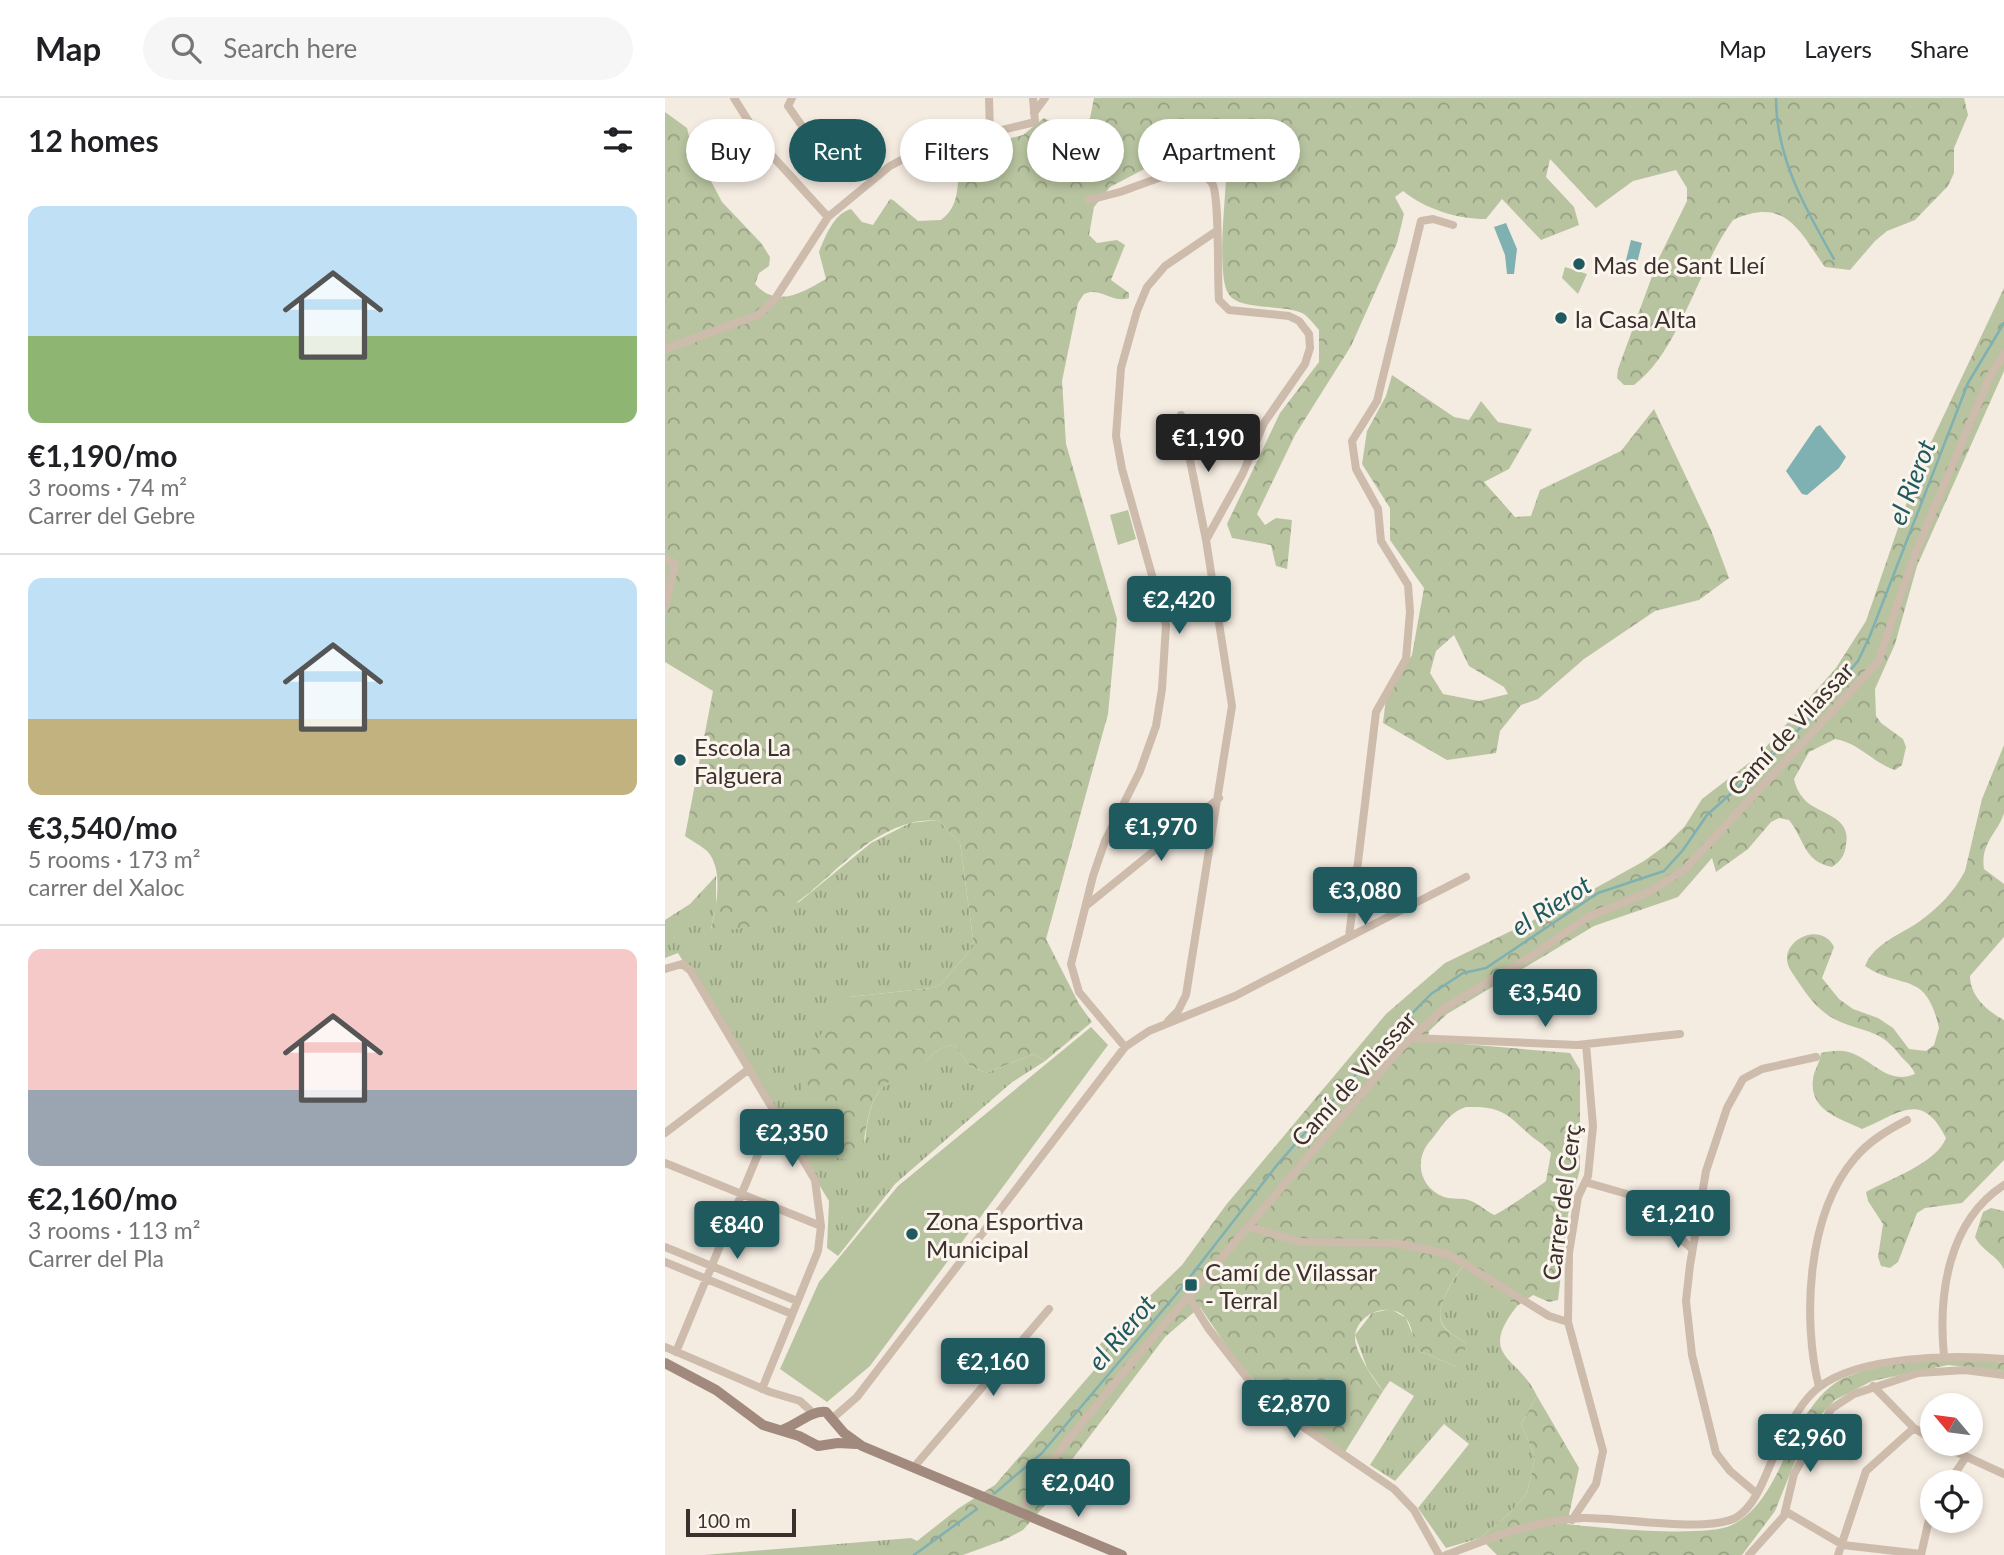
<!DOCTYPE html>
<html lang="en">
<head>
<meta charset="utf-8">
<style>
	:root { --surface:#fff; --page:#f6f6f6; --text:#202124; --muted:#757577; --line:#e0e0e0; --accent:#1f5a5e }
	body { margin:0; font-family:Lato,sans-serif; background:var(--page); color:var(--text); height:100vh; display:flex; flex-direction:column; font-size:26px; white-space:nowrap }
	* { box-sizing:border-box; margin:0 }
	p { font-size:23px; color:var(--muted) }
	.icon { flex:none; width:38px; height:38px; fill:none; stroke:currentColor; stroke-width:2; stroke-linecap:round; stroke-linejoin:round }
	.map { position:relative; flex:1; overflow:hidden }
	.panel { display:flex; flex-direction:column; background:var(--surface); width:665px }
	.panel>* { flex:none }
	.hud { position:absolute; left:21px; top:21px; width:665px; height:63px; display:flex; gap:14px }
	.needle { width:46px; rotate:299deg }
	.fabs { position:absolute; left:1255px; top:1295px; display:grid; gap:14px }
	.fabs a { display:grid; place-items:center; width:63px; height:63px; border-radius:50%; background:var(--surface); box-shadow:0 4px 10px #0003; font-size:35px }
	.scale { position:absolute; left:21px; bottom:18px; width:110px; box-sizing:border-box; padding-left:7px; border:4px solid #3b302b; border-top:0; font-size:19px; line-height:24px; white-space:nowrap; color:#3b302b; -webkit-text-stroke:5px #fbf5ee; paint-order:stroke }
	.price { position:absolute; translate:-50% -60px; padding:0 16px; border-radius:7px; background:var(--accent); color:#fff; font-size:23px; line-height:46px; filter:drop-shadow(0 2px 4px #0008) }
	.price::after { content:''; position:absolute; left:50%; top:42px; width:21px; height:16px; margin-left:-10px; background:inherit; clip-path:polygon(0 0,100% 0,50% 100%) }
	.price.on { background:#222; color:#fff }
	ul { padding:0; list-style:none }
	li { display:grid; align-content:center; gap:14px; height:371px; padding:0 28px }
	li+li { border-top:2px solid var(--line) }
	li span { display:grid; place-items:center; height:217px; border-radius:14px; color:#555 }
	li>.icon { margin-inline-start:auto }
	span .icon { width:126px; height:126px; fill:#fffc; stroke-width:1 }
	li b { font-size:30px }
	h2 { display:flex; justify-content:space-between; align-items:center; height:84px; padding:0 28px; font-size:30px }
	.chip { padding:0 24px; border-radius:32px; background:var(--surface); box-shadow:0 4px 10px #0003; font-size:24px; line-height:63px }
	.chip.on { background:var(--accent); color:#fff }
	header { display:flex; align-items:center; gap:42px; box-sizing:border-box; height:98px; padding:0 35px; background:var(--surface); border-bottom:2px solid var(--line) }
	header strong { font-size:33px }
	nav { display:flex; gap:38px; margin-inline-start:auto; font-size:24px }
	.search { width:490px; height:63px; background:var(--page); display:flex; align-items:center; gap:18px; box-sizing:border-box; padding:0 24px; border-radius:38px; color:var(--muted); font-size:26px }
	main { display:flex; flex:1; min-height:0 }
	.map>svg:first-child { display:block }
	.grass { fill:url(#grass-tufts) }
	.forest { fill:url(#forest-crowns); fill-rule:evenodd }
	.green { fill:#b8c4a0 }
	.water { fill:#7fb0b2 }
	.lines { fill:none; stroke-linecap:round; stroke-linejoin:round }
	.stream { stroke:#7fb0b2; stroke-width:2.5 }
	.street { stroke:#cdbbac; stroke-width:8 }
	.secondary { stroke:#a18a7d; stroke-width:10 }
	.poi-dot { fill:#1f5a5e; stroke:#fbf5ee; stroke-width:2.5 }
	.labels { text-anchor:middle; dominant-baseline:central; stroke-width:6; stroke-linejoin:round; paint-order:stroke }
	.poi-label { font-size:24px; fill:#3b302b; stroke:#fbf5ee; text-anchor:start }
	.street-label { font-size:24px; fill:#3b302b; stroke:#fbf5ee }
	.water-label { font-size:26px; font-style:italic; fill:#1f5a5e; stroke:#fbf5ee }
</style>
</head>
<body>
<header>
<strong>Map</strong>
<div class="search"><svg class="icon" aria-label="search" viewBox="0 0 24 24"><circle cx="10" cy="10" r="6"/><path d="M15 15l6 6"/></svg>Search here</div>
<nav><a>Map</a><a>Layers</a><a>Share</a></nav>
</header>
<main>
<section class="panel">
<h2>12 homes<svg class="icon" aria-label="filters" viewBox="0 0 24 24"><path d="M4 7h16M4 17h16"/><circle cx="9" cy="7" r="2"/><circle cx="15" cy="17" r="2"/></svg></h2>
<ul>
<li><span style="background:linear-gradient(#bfe0f5 60%,#8fb573 0)"><svg class="icon" aria-label="home" viewBox="0 0 24 24"><path d="M3 11l9-7 9 7M6 9v11h12V9"/></svg></span><div><b>€1,190/mo</b><p>3 rooms · 74 m²</p><p>Carrer del Gebre</p></div></li>
<li><span style="background:linear-gradient(#bfe0f5 65%,#c2b280 0)"><svg class="icon" aria-label="home" viewBox="0 0 24 24"><path d="M3 11l9-7 9 7M6 9v11h12V9"/></svg></span><div><b>€3,540/mo</b><p>5 rooms · 173 m²</p><p>carrer del Xaloc</p></div></li>
<li><span style="background:linear-gradient(#f6c9c9 65%,#9aa5b1 0)"><svg class="icon" aria-label="home" viewBox="0 0 24 24"><path d="M3 11l9-7 9 7M6 9v11h12V9"/></svg></span><div><b>€2,160/mo</b><p>3 rooms · 113 m²</p><p>Carrer del Pla</p></div></li>
</ul>
</section>
<div class="map">
<svg width="1339" height="1457" viewBox="0 0 1339 1457">
	<defs>
		<pattern id="grass-tufts" width="24" height="20" patternUnits="userSpaceOnUse" patternTransform="scale(1.75)"><rect width="24" height="20" fill="#b8c4a0"/><path d="M3 7l-1-3M5 7V3M7 7l1-3M15 17l-1-3M17 17v-4M19 17l1-3" fill="none" stroke="#97a083"/></pattern>
		<pattern id="forest-crowns" width="20" height="18" patternUnits="userSpaceOnUse" patternTransform="scale(1.75)"><rect width="20" height="18" fill="#b8c4a0"/><path d="M2 6a3 3 0 1 1 6 0M12 15a3 3 0 1 1 6 0" fill="none" stroke="#97a083"/></pattern>
	</defs>
	<rect width="100%" height="100%" fill="#f4ebe1"/>
	<path class="grass" d="M900 169 922 176 913 196 897 180Z
		M273 722 295 745 309 848 276 886 267 890 184 899 200 1046C202 1021 206 990 232 979 239 975 246 976 252 971 264 961 273 947 289 947L305 968 321 975 369 956 380 963 346 985 230 1086 173 1158 162 1150 164 1103 13 855 0 860V822L25 806 51 778V808L46 831 134 804 206 745 245 725Z
		M799 1167 852 1208C811 1260 855 1259 872 1298L856 1326 870 1359 862 1395 844 1416 815 1440 781 1450 753 1410 804 1346 779 1326 730 1383 705 1367 749 1298 725 1283 718 1293 702 1270 690 1237 707 1215 726 1211 741 1220 754 1253 790 1268 801 1245C794 1240 779 1233 776 1223 771 1208 789 1179 799 1167Z
		M246 1440 281 1457H39Z"/>
	<path class="forest" d="M429 0H1299L1303 17 1289 50V75L1283 88 1250 122 1222 133 1210 143 1185 172 1160 169C1134 133 1121 98 1068 122 1033 169 1015 253 969 287H959L952 280 953 271 993 162 1022 103V90L1011 72 968 83 931 110 885 61 881 79 909 109 914 127 876 142 837 101 821 121C792 121 760 111 738 93L730 99 739 116 732 145 686 248 630 337 592 416 600 427 611 420 627 422 622 471 611 468 606 447 567 440 562 426 615 315 654 264V232C650 227 644 220 639 216 620 205 573 214 563 195 552 176 560 106 561 81L532 59 508 56 445 89 429 109 424 137 432 145 452 142 460 147 446 182 464 195V200C448 206 435 188 419 196L413 205 397 283 401 346 452 521 443 616 381 841 414 906 427 924 380 963 369 956 321 975 305 968 289 947C274 947 264 960 254 970 244 978 230 978 220 987 198 1007 205 1037 192 1061 175 1064 166 1059 155 1046 135 1023 131 979 146 953 156 934 171 916 184 899L267 890 276 886 309 848 295 745 273 722C264 723 255 722 246 725 169 745 139 838 46 832 51 811 59 772 43 754 37 748 27 743 20 738L48 593 0 564V14L22 30 28 54 36 64 57 104 96 145 105 159 104 168 94 175 90 186C112 211 138 194 161 181L154 154C160 139 169 115 186 111L197 124 208 127 225 101 228 102 253 123 276 122C302 103 286 73 302 51L358 37 379 20 403 33 412 32 425 20Z
		M1339 190V273L1252 468 1230 546 1210 591 1211 618 1216 625 1238 641 1241 649 1237 667 1230 672C1208 665 1193 644 1170 641L1144 654 1129 681C1131 690 1135 698 1143 705 1159 717 1186 720 1181 746 1180 757 1176 763 1167 769 1138 763 1140 742 1124 722L1114 720 1106 724 1083 751 1051 774 1047 760 1013 799 929 828 782 916 764 933 762 943 905 955 915 972V1071L903 1116 893 1202 884 1204 868 1197 852 1208 798 1168C789 1179 771 1208 776 1224 779 1233 794 1240 801 1245L798 1263 790 1268 754 1253C747 1242 748 1226 739 1218 722 1203 690 1217 690 1240 690 1254 709 1282 718 1293L680 1354 615 1310 571 1262 535 1209 500 1239 393 1380 381 1406 358 1432 339 1442 298 1457H261L247 1447 294 1410 330 1387 443 1256 434 1247 517 1167 561 1107 721 916 780 865 902 806 979 763 1001 747 1020 728 1037 701 1093 658 1171 570 1201 523 1253 372ZM801 1009C836 1008 841 1015 865 1037 872 1043 880 1047 886 1055L881 1083C875 1088 834 1116 829 1117 821 1113 814 1106 806 1103 797 1099 787 1102 779 1099 753 1089 749 1060 766 1042 778 1028 783 1015 801 1009Z
		M727 277 789 319 804 322 816 303 833 324 867 331 844 371 819 384 850 419 866 418 875 392 956 353 989 311 1046 432 1064 480 1034 502 990 513 919 561 873 601 856 607 835 633 831 655 782 662 718 625 721 600 747 557 759 490 725 442V410L697 366 702 333 721 298ZM789 537 804 568 839 589 843 596 814 603 778 596 765 575 771 553Z
		M1339 647C1339 667 1339 695 1339 715 1333 735 1315 745 1319 771L1339 786V839L1305 878C1305 898 1322 913 1339 922V1062L1297 1105 1260 1110 1252 1115 1233 1164 1225 1170 1216 1168 1213 1159 1218 1126 1203 1103 1201 1094C1222 1082 1272 1065 1281 1040 1257 991 1233 1016 1197 1031 1174 1020 1144 1013 1148 981 1149 972 1155 965 1156 955 1167 953 1178 951 1189 956 1210 965 1225 987 1250 976 1246 966 1240 964 1234 956 1212 926 1186 935 1160 915 1146 905 1135 886 1126 873 1108 846 1155 820 1169 849L1157 880 1174 901 1188 911 1213 920 1228 930 1244 951 1261 953 1269 947 1274 930C1261 871 1237 893 1200 868 1210 844 1236 837 1255 823 1274 809 1289 794 1300 773L1317 701Z
		M1326 1110 1339 1113V1171C1332 1157 1316 1152 1310 1139L1318 1114Z
		M1284 1259 1339 1265V1273L1283 1267 1207 1283 1170 1302 1144 1329 1110 1413 1077 1457H832L815 1440 844 1416 862 1395 870 1359 856 1326 872 1298 914 1370 902 1426C935 1430 1041 1440 1067 1427 1119 1401 1121 1321 1169 1286 1196 1267 1251 1264 1284 1259Z"/>
	<path class="green" d="M463 412 471 441 453 447 445 417Z
		M426 929 443 947 205 1268 162 1304 115 1271 154 1184 233 1088Z"/>
	<path class="water" d="M841 125 852 151 849 176H842L840 157 829 129Z
		M966 142 977 145 969 177 958 174Z
		M1155 327 1181 359 1174 370 1142 397 1137 396 1121 373 1151 329Z"/>
	<g class="lines">
		<path class="stream" d="M1111 0C1111 60 1140 110 1169 161
			M330 1395 377 1355 514 1193 612 1067 719 944 766 896 798 875 821 870 933 795 999 773 1018 752 1042 717 1100 665 1145 620 1193 563 1204 540 1303 285 1339 225
			M249 1457 312 1411"/>
		<path class="street" d="M69 0 101 51 163 119
			M127 0 123 8 137 28
			M324 0 325 34
			M369 15 380 0
			M424 102 455 94 524 69C533 73 541 77 547 85 555 97 552 180 554 202L564 212 624 218 634 223 644 236 645 250 640 266 599 325 578 375 541 442 567 608 521 897 513 913 503 923
			M0 251 93 217 110 201 163 119 225 68 255 52 370 24 368 0
			M516 317 541 442
			M0 460 10 466 0 509
			M421 808 554 700
			M684 839 801 779
			M0 871 17 866 25 872 150 1082 156 1128 153 1153 97 1291
			M747 940 912 947 1015 936
			M460 949 414 894 406 866 428 778 440 743 475 673 491 628 497 591 501 527 457 371 451 338 456 270 472 213 482 189 500 168 550 134
			M0 1035 84 971
			M0 1065 156 1128
			M920 1084 969 1098 1027 1151
			M584 1129 636 1144 730 1145 783 1156 884 1218 903 1224
			M0 1149 132 1203
			M0 1164 127 1216
			M523 1198 543 1230 600 1303 729 1391 749 1412 774 1457
			M0 1249 105 1294 135 1303 148 1315
			M11 1254 101 1037 117 1027
			M1279 1258C1273 1197 1283 1123 1339 1087
			M1208 1288 1249 1330 1267 1341
			M1154 1289C1137 1221 1142 1116 1190 1060 1204 1043 1223 1032 1242 1022
			M169 1319 192 1299 460 949 484 933 570 898 684 839 711 614 741 561 745 514 743 487 716 443 713 411 691 371 687 343 712 303 756 123 768 121 788 127
			M1274 1346 1339 1376
			M249 1369 384 1211
			M1284 1384 1301 1359
			M1091 1395 1065 1373 1051 1355 1027 1257 1021 1203 1025 1167 1041 1073 1062 1010 1078 981 1097 971 1151 959
			M1120 1413 1178 1447 1256 1456
			M356 1415 370 1387 399 1347 463 1269 737 949 778 911 865 859 923 819 986 793 1019 772 1213 564 1250 456 1325 278 1339 256
			M907 1422 931 1386 938 1353 903 1224 904 1155 913 1099 923 1078 928 1028 921 946
			M781 1457C826 1440 869 1422 918 1420 954 1419 1043 1436 1072 1419 1092 1406 1100 1377 1110 1356 1122 1334 1133 1306 1153 1290 1194 1257 1289 1257 1339 1261
			M1084 1457 1119 1418 1129 1376 1166 1311 1189 1296 1253 1275 1300 1272 1339 1277
			M1173 1457 1201 1373 1249 1330
			M1256 1457 1267 1408"/>
		<path class="secondary" d="M0 1265 51 1292 98 1327 134 1338 153 1348 173 1345 191 1346
			M117 1332C132 1327 146 1312 161 1314L179 1335 197 1348 457 1457"/>
	</g>
	<g class="poi-dot">
		<circle cx="914" cy="166" r="7"/>
		<circle cx="896" cy="220" r="7"/>
		<circle cx="15" cy="662" r="7"/>
		<circle cx="247" cy="1136" r="7"/>
		<rect x="519" y="1180" width="14" height="14" rx="3.5"/>
	</g>
	<g class="labels">
		<g class="poi-label">
			<text x="928" y="166">Mas de Sant Lleí</text>
			<text x="910" y="220">la Casa Alta</text>
			<text x="29" y="648">Escola La<tspan x="29" dy="28">Falguera</tspan></text>
			<text x="261" y="1122">Zona Esportiva<tspan x="261" dy="28">Municipal</tspan></text>
			<text x="540" y="1173">Camí de Vilassar<tspan x="540" dy="28">- Terral</tspan></text>
		</g>
		<g class="street-label">
			<text transform="translate(1125 630) rotate(-47)">Camí de Vilassar</text>
			<text transform="translate(688 980) rotate(-48)">Camí de Vilassar</text>
			<text transform="translate(896 1104) rotate(-82)">Carrer del Cerç</text>
		</g>
		<g class="water-label">
			<text transform="translate(1246 384) rotate(-69)">el Rierot</text>
			<text transform="translate(886 807) rotate(-32)">el Rierot</text>
			<text transform="translate(456 1234) rotate(-50)">el Rierot</text>
		</g>
	</g>
</svg>
<div class="fabs">
<a><svg class="needle" viewBox="-14 -14 28 28"><path d="M0-13l5 13h-10z" fill="#e53935"/><path d="M0 13l5-13h-10z" fill="#757577"/></svg></a>
<a><svg class="icon" aria-label="locate" viewBox="0 0 24 24"><circle cx="12" cy="12" r="6"/><path d="M12 2v4M12 18v4M2 12h4M18 12h4"/></svg></a>
</div>
<div class="scale">100 m</div>
<b class="price on" style="left:543px;top:376px">€1,190</b>
<b class="price" style="left:514px;top:538px">€2,420</b>
<b class="price" style="left:496px;top:765px">€1,970</b>
<b class="price" style="left:700px;top:829px">€3,080</b>
<b class="price" style="left:880px;top:931px">€3,540</b>
<b class="price" style="left:127px;top:1071px">€2,350</b>
<b class="price" style="left:1013px;top:1152px">€1,210</b>
<b class="price" style="left:72px;top:1163px">€840</b>
<b class="price" style="left:328px;top:1300px">€2,160</b>
<b class="price" style="left:629px;top:1342px">€2,870</b>
<b class="price" style="left:1145px;top:1376px">€2,960</b>
<b class="price" style="left:413px;top:1421px">€2,040</b>
<div class="hud">
<a class="chip">Buy</a>
<a class="chip on">Rent</a>
<a class="chip">Filters</a>
<a class="chip">New</a>
<a class="chip">Apartment</a>
</div>
</div>
</main>
</body>
</html>
